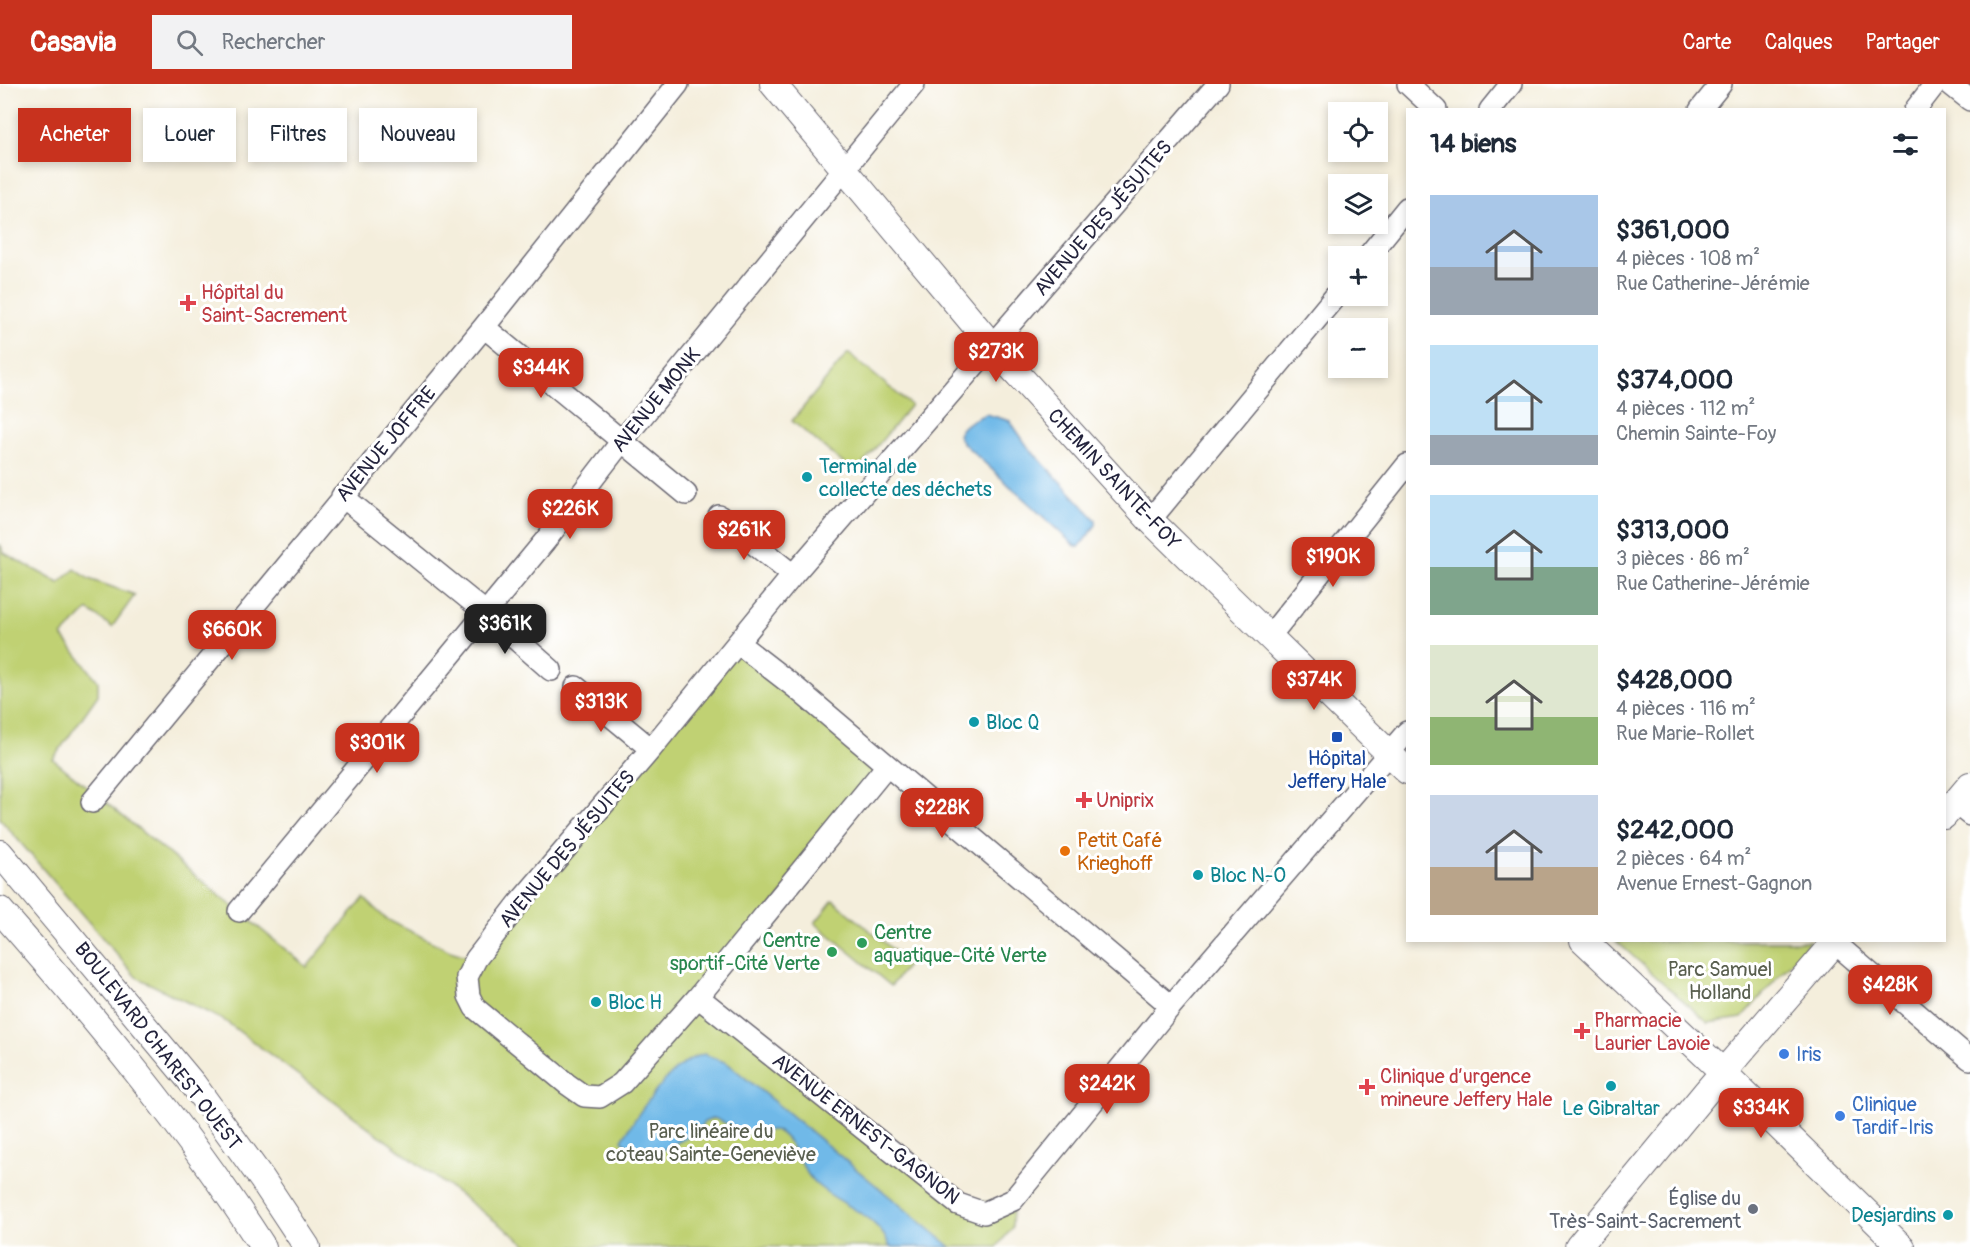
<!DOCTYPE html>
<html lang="fr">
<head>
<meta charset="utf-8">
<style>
	:root { --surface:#fff; --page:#f2f2f3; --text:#1f2937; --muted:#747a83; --accent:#c8321e }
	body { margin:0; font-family:Pangolin,sans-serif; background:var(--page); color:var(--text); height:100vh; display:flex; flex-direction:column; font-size:22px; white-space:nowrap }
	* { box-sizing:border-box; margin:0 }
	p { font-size:20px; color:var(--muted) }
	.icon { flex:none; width:33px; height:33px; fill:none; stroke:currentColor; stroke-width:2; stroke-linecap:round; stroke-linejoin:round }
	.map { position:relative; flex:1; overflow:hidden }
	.details { position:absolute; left:1406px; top:24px; width:540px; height:834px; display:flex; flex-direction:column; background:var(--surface); border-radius:0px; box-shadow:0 3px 9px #0003 }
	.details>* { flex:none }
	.guide { position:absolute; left:18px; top:24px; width:570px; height:54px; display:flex; gap:12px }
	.buttons { position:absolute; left:1328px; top:18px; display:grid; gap:12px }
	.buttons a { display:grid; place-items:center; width:60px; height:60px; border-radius:0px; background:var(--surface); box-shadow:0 3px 9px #0003; font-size:30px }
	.price { position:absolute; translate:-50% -51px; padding:0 14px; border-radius:12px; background:var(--accent); color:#fff; font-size:20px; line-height:39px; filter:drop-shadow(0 2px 3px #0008) }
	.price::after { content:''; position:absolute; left:50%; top:36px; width:18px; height:14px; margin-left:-9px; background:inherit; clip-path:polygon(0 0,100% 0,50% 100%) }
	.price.selected { background:#222; color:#fff }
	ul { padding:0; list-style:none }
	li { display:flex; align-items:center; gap:18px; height:150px; padding:0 24px }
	li span { display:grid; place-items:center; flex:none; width:168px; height:120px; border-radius:0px; color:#555 }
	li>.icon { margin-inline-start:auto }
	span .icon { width:72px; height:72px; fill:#fffc; stroke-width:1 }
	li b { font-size:26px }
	h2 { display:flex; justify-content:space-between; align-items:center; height:72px; padding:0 24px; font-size:26px }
	.tag { padding:0 21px; border-radius:0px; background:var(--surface); box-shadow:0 3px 9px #0003; font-size:21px; line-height:54px }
	.tag.selected { background:var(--accent); color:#fff }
	header { display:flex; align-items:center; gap:36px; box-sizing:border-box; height:84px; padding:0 30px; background:var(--accent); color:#fff }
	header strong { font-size:28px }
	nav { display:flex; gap:33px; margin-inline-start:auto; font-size:21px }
	.search { width:420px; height:54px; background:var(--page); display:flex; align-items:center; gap:15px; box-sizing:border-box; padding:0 21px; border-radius:0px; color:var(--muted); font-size:22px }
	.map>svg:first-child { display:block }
	.green { fill:#c0d173; stroke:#717a57; stroke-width:1.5 }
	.water { fill:#6fb9e8; stroke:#486e92; stroke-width:1.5 }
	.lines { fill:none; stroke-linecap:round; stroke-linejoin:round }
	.minor-casing { stroke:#6c6973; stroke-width:24 }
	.major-casing { stroke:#6c6973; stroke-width:28 }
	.minor { stroke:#fff; stroke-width:21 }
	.major { stroke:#fff; stroke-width:26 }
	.health-dot { fill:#e0444e; stroke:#fff; stroke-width:2 }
	.culture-dot { fill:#0f9aa8; stroke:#fff; stroke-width:2 }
	.transit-dot { fill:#1a4fb4; stroke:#fff; stroke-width:2 }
	.food-dot { fill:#e8710a; stroke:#fff; stroke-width:2 }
	.leisure-dot { fill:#2e9e5b; stroke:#fff; stroke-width:2 }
	.shop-dot { fill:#3f7fe0; stroke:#fff; stroke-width:2 }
	.worship-dot { fill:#6b7280; stroke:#fff; stroke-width:2 }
	.labels { text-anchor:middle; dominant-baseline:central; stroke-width:6; stroke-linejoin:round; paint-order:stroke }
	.street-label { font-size:20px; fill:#22223b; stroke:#fff }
	.health-label { font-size:20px; fill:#be3a42; stroke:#fff; text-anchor:start }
	.culture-label { font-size:20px; fill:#0d838f; stroke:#fff; text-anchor:start }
	.transit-label { font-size:20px; fill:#164399; stroke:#fff }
	.food-label { font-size:20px; fill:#c56008; stroke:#fff; text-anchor:start }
	.leisure-label { font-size:20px; fill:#27864d; stroke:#fff; text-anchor:start }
	.park-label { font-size:20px; fill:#595f4f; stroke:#fff }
	.shop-label { font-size:20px; fill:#366cbe; stroke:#fff; text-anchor:start }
	.worship-label { font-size:20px; fill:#5b616d; stroke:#fff; text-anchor:end }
</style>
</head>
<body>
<header>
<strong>Casavia</strong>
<div class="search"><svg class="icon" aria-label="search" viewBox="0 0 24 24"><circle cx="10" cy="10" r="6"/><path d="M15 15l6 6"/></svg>Rechercher</div>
<nav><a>Carte</a><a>Calques</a><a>Partager</a></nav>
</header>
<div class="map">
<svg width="1970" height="1163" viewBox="0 0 1970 1163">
	<rect width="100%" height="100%" fill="#fff"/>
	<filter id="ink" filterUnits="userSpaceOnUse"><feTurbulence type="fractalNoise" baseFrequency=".0167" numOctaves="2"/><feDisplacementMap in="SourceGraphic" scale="12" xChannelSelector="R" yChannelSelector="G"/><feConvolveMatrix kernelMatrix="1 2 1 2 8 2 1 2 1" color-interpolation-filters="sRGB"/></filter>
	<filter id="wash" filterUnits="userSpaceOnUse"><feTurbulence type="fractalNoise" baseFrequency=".008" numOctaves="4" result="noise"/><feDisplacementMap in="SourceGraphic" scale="24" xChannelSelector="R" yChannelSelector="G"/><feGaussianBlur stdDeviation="1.35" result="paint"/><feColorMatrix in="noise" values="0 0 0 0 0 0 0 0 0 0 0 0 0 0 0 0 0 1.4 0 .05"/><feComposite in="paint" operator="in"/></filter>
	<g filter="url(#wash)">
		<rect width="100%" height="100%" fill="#f4eedc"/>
		<path class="green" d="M848 269 911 321 855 389 792 337Z
			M0 460 4 469 59 499 75 485 89 495 135 511 112 543 88 526 62 552 98 597V611L53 675 307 883 364 814 386 835 450 867 476 875 738 559 886 683 698 913 958 1120 1013 1116 1012 1144 997 1163H530L225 937 136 893 0 735Z
			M833 816 909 879 891 902 815 839Z
			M1616 857H1810L1742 934 1708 939Z"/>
		<path class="water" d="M986 330 1010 337 1028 363 1096 436V441L1079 463 1074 461 962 358 958 351C963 339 975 335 986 330Z
			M704 970 727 979 951 1163H890C878 1130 839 1121 816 1100 800 1086 796 1058 777 1047 769 1044 762 1049 755 1052L714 1034 704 1038 696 1049 653 1071 632 1067 622 1056C638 1029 673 976 704 970Z"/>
	</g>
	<g filter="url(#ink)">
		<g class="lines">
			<g class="minor-casing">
				<path id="minor" d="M1408 0 1436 26
					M1950 0 1970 16
					M1490 26 1511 0
					M1700 26 1721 0
					M1915 26 1935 0
					M1368 172 1407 124
					M484 243 686 410
					M342 412 485 528 551 586
					M719 432 793 491
					M1150 436 1338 209
					M1269 553 1407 381
					M738 559 796 604 1171 922
					M576 603 651 665
					M886 683 698 913 622 999 600 1013 584 1012 567 1000 475 924 469 912 467 893 476 875 520 818 651 665 793 491 1218 0
					M92 718 484 243 678 0
					M1955 719 1970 731
					M239 827 545 457 622 357 914 0
					M1835 859 1970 975
					M698 913 958 1120 984 1129 1013 1116 1171 922 1407 648"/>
			</g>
			<g class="major-casing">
				<path id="major" d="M773 0 993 263 1150 436 1407 687
					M1944 732 1970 701
					M0 769 193 1000 262 1095 307 1163
					M0 826C94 933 186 1043 263 1163
					M1583 856 1724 989 1902 1163
					M1578 1163 1706 1008 1837 856"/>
			</g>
			<use href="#minor" class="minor"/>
			<use href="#major" class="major"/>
		</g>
	</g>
	<g class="health-dot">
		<path d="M185 210h6v6h6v6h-6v6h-6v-6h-6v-6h6z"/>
		<path d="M1081 707h6v6h6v6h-6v6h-6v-6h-6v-6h6z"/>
		<path d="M1579 938h6v6h6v6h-6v6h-6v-6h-6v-6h6z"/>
		<path d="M1364 994h6v6h6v6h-6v6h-6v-6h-6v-6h6z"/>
	</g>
	<g class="culture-dot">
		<circle cx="807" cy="393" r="6"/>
		<circle cx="974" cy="638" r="6"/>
		<circle cx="1198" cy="791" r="6"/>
		<circle cx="596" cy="918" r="6"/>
		<circle cx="1611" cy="1002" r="6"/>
		<circle cx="1948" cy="1131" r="6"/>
	</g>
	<rect class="transit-dot" x="1331" y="647" width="12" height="12" rx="3"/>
	<circle class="food-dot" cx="1065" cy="767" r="6"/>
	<g class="leisure-dot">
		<circle cx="862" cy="859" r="6"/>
		<circle cx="832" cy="868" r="6"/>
	</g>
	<g class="shop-dot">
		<circle cx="1784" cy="970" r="6"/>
		<circle cx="1840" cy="1032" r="6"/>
	</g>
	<circle class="worship-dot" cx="1753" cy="1125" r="6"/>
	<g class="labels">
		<g class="street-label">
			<text transform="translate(1103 134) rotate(-49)">AVENUE DES JÉSUITES</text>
			<text transform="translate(656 316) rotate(-51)">AVENUE MONK</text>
			<text transform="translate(386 360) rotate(-50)">AVENUE JOFFRE</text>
			<text transform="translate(1114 395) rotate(47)">CHEMIN SAINTE-FOY</text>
			<text transform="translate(567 765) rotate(-50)">AVENUE DES JÉSUITES</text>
			<text transform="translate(158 962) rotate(52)">BOULEVARD CHAREST OUEST</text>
			<text transform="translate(866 1045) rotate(38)">AVENUE ERNEST-GAGNON</text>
		</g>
		<g class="health-label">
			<text x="201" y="208">Hôpital du<tspan x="201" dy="23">Saint-Sacrement</tspan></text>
			<text x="1096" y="716">Uniprix</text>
			<text x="1594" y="936">Pharmacie<tspan x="1594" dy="23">Laurier Lavoie</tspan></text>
			<text x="1380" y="992">Clinique d’urgence<tspan x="1380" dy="23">mineure Jeffery Hale</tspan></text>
		</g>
		<g class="culture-label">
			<text x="819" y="382">Terminal de<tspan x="819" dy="23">collecte des déchets</tspan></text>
			<text x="986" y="638">Bloc Q</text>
			<text x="1210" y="791">Bloc N-O</text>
			<text x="608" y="918">Bloc H</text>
			<text x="1611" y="1024" text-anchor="middle">Le Gibraltar</text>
			<text x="1936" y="1131" text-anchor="end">Desjardins</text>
		</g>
		<g class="transit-label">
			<text x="1337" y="674">Hôpital<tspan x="1337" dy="23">Jeffery Hale</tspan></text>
		</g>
		<g class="food-label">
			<text x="1077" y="756">Petit Café<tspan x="1077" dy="23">Krieghoff</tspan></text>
		</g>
		<g class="leisure-label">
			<text x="874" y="848">Centre<tspan x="874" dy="23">aquatique-Cité Verte</tspan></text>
			<text x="820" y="856" text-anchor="end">Centre<tspan x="820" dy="23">sportif-Cité Verte</tspan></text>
		</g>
		<g class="park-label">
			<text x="1720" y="885">Parc Samuel<tspan x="1720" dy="23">Holland</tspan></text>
			<text x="711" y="1047">Parc linéaire du<tspan x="711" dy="23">coteau Sainte-Geneviève</tspan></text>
		</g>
		<g class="shop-label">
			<text x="1796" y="970">Iris</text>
			<text x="1852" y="1020">Clinique<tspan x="1852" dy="23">Tardif-Iris</tspan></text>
		</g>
		<g class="worship-label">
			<text x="1741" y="1114">Église du<tspan x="1741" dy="23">Très-Saint-Sacrement</tspan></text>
		</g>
	</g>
</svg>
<div class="buttons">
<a><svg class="icon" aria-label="locate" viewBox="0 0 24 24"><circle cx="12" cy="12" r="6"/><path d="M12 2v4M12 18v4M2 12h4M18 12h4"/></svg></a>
<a><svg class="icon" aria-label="layers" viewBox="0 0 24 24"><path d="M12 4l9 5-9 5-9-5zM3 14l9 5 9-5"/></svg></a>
<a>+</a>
<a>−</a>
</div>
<b class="price" style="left:996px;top:299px">$273K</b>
<b class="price" style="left:541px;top:315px">$344K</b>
<b class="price" style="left:570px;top:456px">$226K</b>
<b class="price" style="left:744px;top:477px">$261K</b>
<b class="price" style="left:1333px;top:504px">$190K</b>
<b class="price selected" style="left:505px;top:571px">$361K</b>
<b class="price" style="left:232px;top:577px">$660K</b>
<b class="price" style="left:1314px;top:627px">$374K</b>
<b class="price" style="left:601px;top:649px">$313K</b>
<b class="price" style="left:377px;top:690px">$301K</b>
<b class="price" style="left:942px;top:755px">$228K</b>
<b class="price" style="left:1890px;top:932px">$428K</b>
<b class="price" style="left:1107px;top:1031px">$242K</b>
<b class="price" style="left:1761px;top:1055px">$334K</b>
<div class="guide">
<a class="tag selected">Acheter</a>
<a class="tag">Louer</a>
<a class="tag">Filtres</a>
<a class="tag">Nouveau</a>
</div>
<section class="details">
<h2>14 biens<svg class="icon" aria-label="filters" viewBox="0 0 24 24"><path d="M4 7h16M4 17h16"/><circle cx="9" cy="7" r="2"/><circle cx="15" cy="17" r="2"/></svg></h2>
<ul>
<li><span style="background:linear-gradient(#a9c7e8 60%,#9aa5b1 0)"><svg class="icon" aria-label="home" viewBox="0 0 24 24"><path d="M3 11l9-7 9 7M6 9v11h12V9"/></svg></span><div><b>$361,000</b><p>4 pièces · 108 m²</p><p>Rue Catherine-Jérémie</p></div></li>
<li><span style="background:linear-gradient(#bfe0f5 75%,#9aa5b1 0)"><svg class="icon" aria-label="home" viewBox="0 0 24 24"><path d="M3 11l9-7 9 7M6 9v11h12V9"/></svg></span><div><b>$374,000</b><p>4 pièces · 112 m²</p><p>Chemin Sainte-Foy</p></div></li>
<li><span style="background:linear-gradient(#bfe0f5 60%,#7fa58c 0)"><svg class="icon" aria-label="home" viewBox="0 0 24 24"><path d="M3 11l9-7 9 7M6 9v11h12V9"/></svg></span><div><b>$313,000</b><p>3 pièces · 86 m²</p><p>Rue Catherine-Jérémie</p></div></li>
<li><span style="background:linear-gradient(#dfe7d0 60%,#8fb573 0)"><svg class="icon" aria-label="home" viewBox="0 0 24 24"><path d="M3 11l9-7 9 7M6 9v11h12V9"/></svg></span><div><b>$428,000</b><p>4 pièces · 116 m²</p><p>Rue Marie-Rollet</p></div></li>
<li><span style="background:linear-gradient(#c9d6e8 60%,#b9a48a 0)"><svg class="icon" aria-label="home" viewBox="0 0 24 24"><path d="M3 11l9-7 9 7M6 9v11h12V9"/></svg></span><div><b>$242,000</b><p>2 pièces · 64 m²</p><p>Avenue Ernest-Gagnon</p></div></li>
</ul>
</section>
</div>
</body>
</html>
